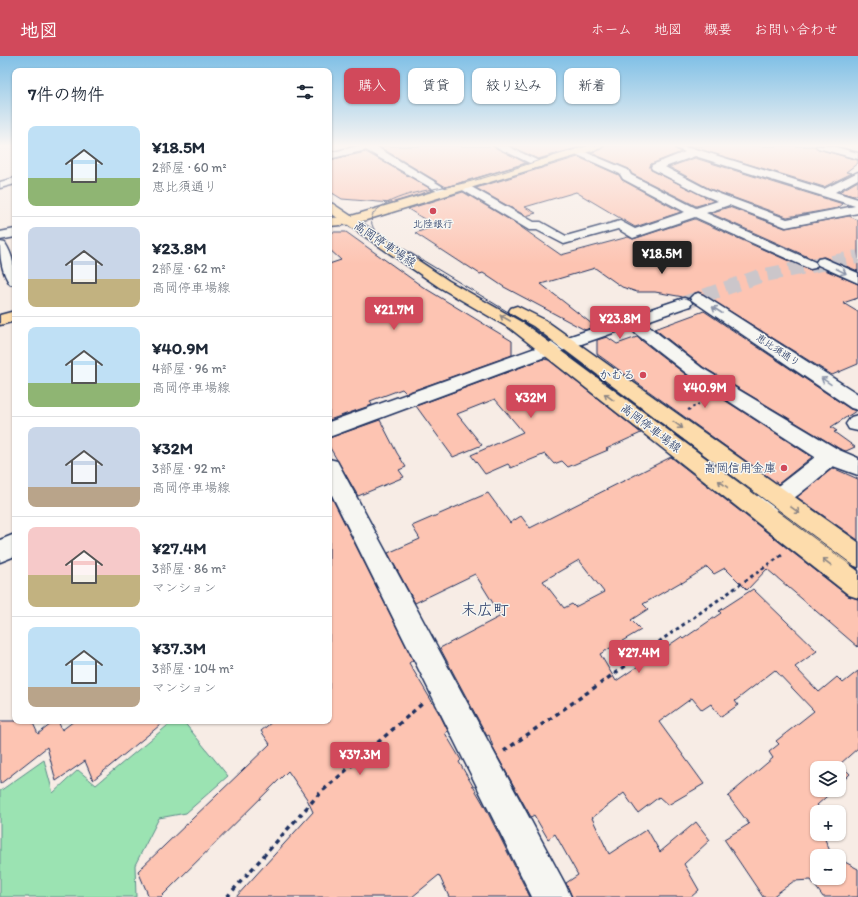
<!DOCTYPE html>
<html lang="ja">
<head>
<meta charset="utf-8">
<style>
	:root { --surface:#fff; --page:#f6f6f7; --text:#1f2937; --muted:#747a83; --line:#e0e1e3; --accent:#d1495b }
	body { margin:0; font-family:Itim,"Klee One",sans-serif; background:var(--page); color:var(--text); height:100vh; display:flex; flex-direction:column; font-size:15px; white-space:nowrap }
	* { box-sizing:border-box; margin:0 }
	p { font-size:13px; color:var(--muted) }
	.icon { flex:none; width:22px; height:22px; fill:none; stroke:currentColor; stroke-width:2; stroke-linecap:round; stroke-linejoin:round }
	.map { position:relative; flex:1; overflow:hidden }
	.sheet { position:absolute; left:12px; top:12px; width:320px; height:656px; display:flex; flex-direction:column; background:var(--surface); border-radius:8px; box-shadow:0 1px 3px #0004 }
	.sheet>* { flex:none }
	.banner { position:absolute; left:344px; top:12px; width:380px; height:36px; display:flex; gap:8px }
	.fabs { position:absolute; left:810px; top:705px; display:grid; gap:8px }
	.fabs a { display:grid; place-items:center; width:36px; height:36px; border-radius:8px; background:var(--surface); box-shadow:0 1px 3px #0004; font-size:20px }
	.price { position:absolute; translate:-50% -34px; padding:0 9px; border-radius:4px; background:var(--accent); color:#fff; font-size:13px; line-height:26px; filter:drop-shadow(0 1px 2px #0008) }
	.price::after { content:''; position:absolute; left:50%; top:24px; width:12px; height:9px; margin-left:-6px; background:inherit; clip-path:polygon(0 0,100% 0,50% 100%) }
	.price.active { background:#222; color:#fff }
	ul { padding:0; list-style:none }
	li { display:flex; align-items:center; gap:12px; height:100px; padding:0 16px }
	li+li { border-top:1px solid var(--line) }
	li span { display:grid; place-items:center; flex:none; width:112px; height:80px; border-radius:8px; color:#555 }
	li>.icon { margin-inline-start:auto }
	span .icon { width:48px; height:48px; fill:#fffc; stroke-width:1 }
	li b { font-size:17px }
	h2 { display:flex; justify-content:space-between; align-items:center; height:48px; padding:0 16px; font-size:17px }
	.chip { padding:0 14px; border-radius:8px; background:var(--surface); box-shadow:0 1px 3px #0004; font-size:14px; line-height:36px }
	.chip.active { background:var(--accent); color:#fff }
	header { display:flex; align-items:center; gap:24px; box-sizing:border-box; height:56px; padding:0 20px; background:var(--accent); color:#fff }
	header strong { font-size:19px }
	nav { display:flex; gap:22px; margin-inline-start:auto; font-size:14px }
	.map>svg:first-child { display:block }
	.green { fill:#9be3b2; stroke:#5b8988 }
	.building { fill:#fdc4b2; stroke:#1b2f5e; fill-rule:evenodd }
	.lines { fill:none; stroke-linecap:round; stroke-linejoin:round }
	.minor-tunnel { stroke:#cbc6ca; stroke-width:14; stroke-dasharray:14 8; stroke-linecap:butt }
	.minor-casing { stroke:#1b2f5e; stroke-width:3 }
	.major-casing { stroke:#1b2f5e; stroke-width:3 }
	.highway-casing { stroke:#1b2f5e; stroke-width:3 }
	.path-far2 { stroke:#1b2f5e; stroke-width:2; stroke-dasharray:2.5 2.5; stroke-linecap:butt }
	.path-far1 { stroke:#1b2f5e; stroke-width:3; stroke-dasharray:3.5 3.5; stroke-linecap:butt }
	.path { stroke:#1b2f5e; stroke-width:3.5; stroke-dasharray:4.5 4.5; stroke-linecap:butt }
	.minor { fill:#f6f6f2; fill-rule:evenodd }
	.major { fill:#fddcac; fill-rule:evenodd }
	.highway { fill:#fddcac; fill-rule:evenodd }
	.tram { stroke:#1b2f5e; stroke-width:1 }
	.oneway { stroke:#8892a8 }
	.oneway2 { stroke:#8c8685 }
	.poi-dot { fill:#d1495b; stroke:#f6f6f2; stroke-width:1.5 }
	.labels { text-anchor:middle; dominant-baseline:central; stroke-width:3; stroke-linejoin:round; paint-order:stroke }
	.far-poi-label { font-size:10px; fill:#1b2f5e; stroke:#f6f6f2 }
	.far-street-label { font-size:10px; fill:#1b2f5e; stroke:#f6f6f2 }
	.street-label { font-size:12px; fill:#1b2f5e; stroke:#f6f6f2 }
	.poi-label { font-size:12px; fill:#1b2f5e; stroke:#f6f6f2; text-anchor:end }
	.near-neighbourhood-label { font-size:16px; fill:#1b2f5e; stroke:#f6f6f2 }
</style>
</head>
<body>
<header>
<strong>地図</strong>
<nav><a>ホーム</a><a>地図</a><a>概要</a><a>お問い合わせ</a></nav>
</header>
<div class="map">
<svg width="858" height="841" viewBox="0 0 858 841">
	<rect width="100%" height="100%" fill="#f7ece5"/>
	<filter id="ink" filterUnits="userSpaceOnUse"><feTurbulence type="fractalNoise" baseFrequency=".025" numOctaves="2"/><feDisplacementMap in="SourceGraphic" scale="8" xChannelSelector="R" yChannelSelector="G"/><feConvolveMatrix kernelMatrix="1 2 1 2 8 2 1 2 1" color-interpolation-filters="sRGB"/></filter>
	<g filter="url(#ink)">
		<path class="green" d="M173 665H183L228 720 186 757 159 762 135 809 136 841H0V735L44 704 53 737 78 714 96 729Z"/>
		<path class="building" d="M378 90H493L526 107 446 131Z
			M510 90H583L538 103Z
			M604 90H675V93L681 96 651 108 650 110 651 114 714 145 696 150 632 118 629 113 591 97 601 93Z
			M685 90H815L818 93 858 104V107L846 116 852 117 824 131 699 93Z
			M366 96 433 134 391 147 342 143 329 135V104Z
			M578 101 619 119 622 124 681 156 635 171 576 136 525 151 536 157 526 160 476 132Z
			M695 102 843 148 838 152 787 161 710 133 669 111Z
			M858 125V138L854 140 839 136Z
			M463 136 515 167 561 199 628 181 633 183 695 163 809 214 815 213 818 211 858 228V242L843 247 858 256V308L832 319 699 236 692 238 689 242 655 236H637L622 231 595 212 541 228 592 268 590 272 585 274 504 231 483 217 480 218 466 209H464L415 177 435 170 408 153Z
			M729 151 785 172 849 160 858 164V215L824 201 818 202 815 204 710 157Z
			M329 176H346L423 231 512 285V299L406 337 402 333 370 345 372 349 329 364V208L341 204 329 193Z
			M704 255 850 353 856 355 831 371 837 375 834 376 855 391 846 395 840 393 703 311 655 273Z
			M607 281 617 288 637 281 689 321 812 401 778 428 597 298V284Z
			M543 303 549 304 641 377 606 393 608 394 568 411 562 405 554 408 545 398 511 412 508 408 485 418 471 399 523 376 495 343 457 358 482 389 453 401 416 350Z
			M380 364 397 397 406 411 399 414 404 421 358 440 329 390V382Z
			M671 401 848 540 858 543V591L767 513 747 534 725 512 714 518 707 511 682 527 681 526 643 548 648 553 631 564 641 574 600 598 616 625 681 581 683 583 721 557 719 555 753 533 817 595 795 611 819 636 837 621 843 627 858 615V692L840 708 850 718 839 729V712H817V734H834L817 749 823 756H817V778H827L824 781 832 800H817V822H839V805H843L858 813V841H823L811 824 794 825 772 841H763L724 783 749 768 728 740 773 702 769 696 779 688 776 685 814 655 775 614 735 645 738 649 721 661 711 648 702 654 692 642 659 666 704 728 668 749 659 741 638 757 624 737 592 762 609 798 647 773 660 796 696 766 710 784 684 808 699 834 691 841H572L566 827 578 819 555 778 548 783 534 759 531 761 494 694 489 679 487 680 440 592 501 560 475 518 415 547 388 497 420 483 412 470 488 437 510 467 521 460 530 472ZM579 504 604 536 575 551 572 548 564 552 543 525Z
			M833 412 858 423V484L797 441Z
			M329 436 413 604 409 607 440 659 448 675 445 677 461 704 459 706 484 749 530 841H449L439 819 412 841H236L313 756 307 743 288 715 161 841H149L138 815 270 688 261 675 273 665H329Z
			M0 665H32L38 678 55 665H58L62 674 74 665H165L93 724 85 705 56 725 47 691 0 728Z"/>
		<g class="lines">
			<path class="minor-tunnel" d="M684 247 760 220 858 201"/>
			<g class="minor-casing">
				<path id="minor" d="M358 90H375L450 135 444 138 440 137 366 94 329 103V97Z
					M494 90H507L545 108 540 111 536 110Z
					M677 90 699 94 824 133 858 116V123L835 136 858 143V157L786 171 729 149 706 157 815 206 817 209 815 212 810 213 695 161 633 182 618 173 564 188 537 174H529L456 130 462 127 466 128 534 166H541L566 180 620 165 635 173 685 156 623 123 620 118 571 96 576 93 580 94 628 114 631 119 696 152 718 145 701 138 652 113 651 111 652 109 685 96 676 92ZM695 100 855 150 787 163 709 134 665 111Z
					M816 90H832L858 97V103L818 92Z
					M15 122V128L0 132V126Z
					M15 173V181L0 184V176Z
					M0 186 5 187C14 201 15 214 15 229L10 228C1 215 0 201 0 186Z
					M823 202 858 217V227L818 209 816 206 818 203Z
					M698 237 703 239 858 338V354L851 352 693 245 690 242 693 239Z
					M684 242 690 244 692 247 690 250 553 298 329 381V366L541 290Z
					M641 268 647 269 702 312 839 394 858 402V419L833 410C819 422 779 458 761 459 758 460 754 458 752 457L748 450 752 443 779 429 815 401 690 320 635 277 633 273 635 269Z
					M858 359V375L849 373 846 368 851 361Z
					M329 403 337 405 565 828 571 841H532L329 433Z
					M15 478V500L0 506V484Z"/>
			</g>
			<g class="major-casing">
				<path id="major" d="M329 147 333 148 449 225 523 267 858 515V542L849 539 511 273 439 231 329 156Z
					M517 250 545 264 858 486V511L849 508 533 270 511 258 509 255 511 252Z"/>
			</g>
			<g class="highway-casing">
				<path id="highway" d="M588 90H603L601 92 353 168 329 170V162L348 161Z
					M15 255V265L0 269V259Z"/>
			</g>
			<path class="path-far2" d="M688 354 708 343"/>
			<path class="path-far1" d="M636 602 782 499"/>
			<path class="path" d="M504 695 638 601
				M227 841 319 738 424 646"/>
			<use href="#minor" class="minor"/>
			<use href="#major" class="major"/>
			<use href="#highway" class="highway"/>
			<path class="tram" d="M585 90C546 101 508 116 468 126 441 133 400 135 378 153 369 159 370 168 376 176L523 265 858 513"/>
		</g>
		<defs><path id="oneway-shaft" d="M-6 0H5M1.5-3L5.5 0L1.5 3" fill="none" stroke-width="1.6" stroke-linecap="round" stroke-linejoin="round"/></defs>
		<g class="oneway">
			<use href="#oneway-shaft" transform="translate(841 215) rotate(26)"/>
			<use href="#oneway-shaft" transform="translate(717 254) rotate(-147)"/>
			<use href="#oneway-shaft" transform="translate(826 325) rotate(-146)"/>
		</g>
		<g class="oneway2">
			<use href="#oneway-shaft" transform="translate(505 262) rotate(-150)"/>
			<use href="#oneway-shaft" transform="translate(609 341) rotate(-143)"/>
			<use href="#oneway-shaft" transform="translate(678 369) rotate(36)"/>
			<use href="#oneway-shaft" transform="translate(723 428) rotate(-143)"/>
			<use href="#oneway-shaft" transform="translate(795 454) rotate(36)"/>
			<use href="#oneway-shaft" transform="translate(827 506) rotate(-143)"/>
		</g>
	</g>
	<linearGradient id="sky" x2="0" y2="1"><stop stop-color="#80c0e6"/><stop offset="0.43" stop-color="#fbf6f3"/><stop offset="1" stop-color="#fbf6f3" stop-opacity="0"/></linearGradient>
	<rect width="858" height="208" fill="url(#sky)"/>
	<g class="poi-dot">
		<circle cx="433" cy="155" r="4"/>
		<circle cx="643" cy="319" r="4"/>
		<circle cx="784" cy="412" r="4"/>
	</g>
	<g class="labels">
		<g class="far-poi-label">
			<text x="433" y="167">北陸銀行</text>
		</g>
		<g class="far-street-label">
			<text transform="translate(778 294) rotate(33)">恵比須通り</text>
		</g>
		<g class="street-label">
			<text transform="translate(385 188) rotate(34)">高岡停車場線</text>
			<text transform="translate(651 372) rotate(37)">高岡停車場線</text>
		</g>
		<g class="poi-label">
			<text x="635" y="319">かむる</text>
			<text x="776" y="412">高岡信用金庫</text>
		</g>
		<g class="near-neighbourhood-label">
			<text x="485" y="553">末広町</text>
		</g>
	</g>
</svg>
<div class="fabs">
<a><svg class="icon" aria-label="layers" viewBox="0 0 24 24"><path d="M12 4l9 5-9 5-9-5zM3 14l9 5 9-5"/></svg></a>
<a>+</a>
<a>−</a>
</div>
<b class="price active" style="left:662px;top:219px">¥18.5M</b>
<b class="price" style="left:394px;top:275px">¥21.7M</b>
<b class="price" style="left:620px;top:284px">¥23.8M</b>
<b class="price" style="left:705px;top:353px">¥40.9M</b>
<b class="price" style="left:531px;top:363px">¥32M</b>
<b class="price" style="left:639px;top:618px">¥27.4M</b>
<b class="price" style="left:360px;top:720px">¥37.3M</b>
<div class="banner">
<a class="chip active">購入</a>
<a class="chip">賃貸</a>
<a class="chip">絞り込み</a>
<a class="chip">新着</a>
</div>
<section class="sheet">
<h2>7件の物件<svg class="icon" aria-label="filters" viewBox="0 0 24 24"><path d="M4 7h16M4 17h16"/><circle cx="9" cy="7" r="2"/><circle cx="15" cy="17" r="2"/></svg></h2>
<ul>
<li><span style="background:linear-gradient(#bfe0f5 65%,#8fb573 0)"><svg class="icon" aria-label="home" viewBox="0 0 24 24"><path d="M3 11l9-7 9 7M6 9v11h12V9"/></svg></span><div><b>¥18.5M</b><p>2部屋 · 60 m²</p><p>恵比須通り</p></div></li>
<li><span style="background:linear-gradient(#c9d6e8 65%,#c2b280 0)"><svg class="icon" aria-label="home" viewBox="0 0 24 24"><path d="M3 11l9-7 9 7M6 9v11h12V9"/></svg></span><div><b>¥23.8M</b><p>2部屋 · 62 m²</p><p>高岡停車場線</p></div></li>
<li><span style="background:linear-gradient(#bfe0f5 70%,#8fb573 0)"><svg class="icon" aria-label="home" viewBox="0 0 24 24"><path d="M3 11l9-7 9 7M6 9v11h12V9"/></svg></span><div><b>¥40.9M</b><p>4部屋 · 96 m²</p><p>高岡停車場線</p></div></li>
<li><span style="background:linear-gradient(#c9d6e8 75%,#b9a48a 0)"><svg class="icon" aria-label="home" viewBox="0 0 24 24"><path d="M3 11l9-7 9 7M6 9v11h12V9"/></svg></span><div><b>¥32M</b><p>3部屋 · 92 m²</p><p>高岡停車場線</p></div></li>
<li><span style="background:linear-gradient(#f6c9c9 60%,#c2b280 0)"><svg class="icon" aria-label="home" viewBox="0 0 24 24"><path d="M3 11l9-7 9 7M6 9v11h12V9"/></svg></span><div><b>¥27.4M</b><p>3部屋 · 86 m²</p><p>マンション</p></div></li>
<li><span style="background:linear-gradient(#bfe0f5 75%,#b9a48a 0)"><svg class="icon" aria-label="home" viewBox="0 0 24 24"><path d="M3 11l9-7 9 7M6 9v11h12V9"/></svg></span><div><b>¥37.3M</b><p>3部屋 · 104 m²</p><p>マンション</p></div></li>
</ul>
</section>
</div>
</body>
</html>
